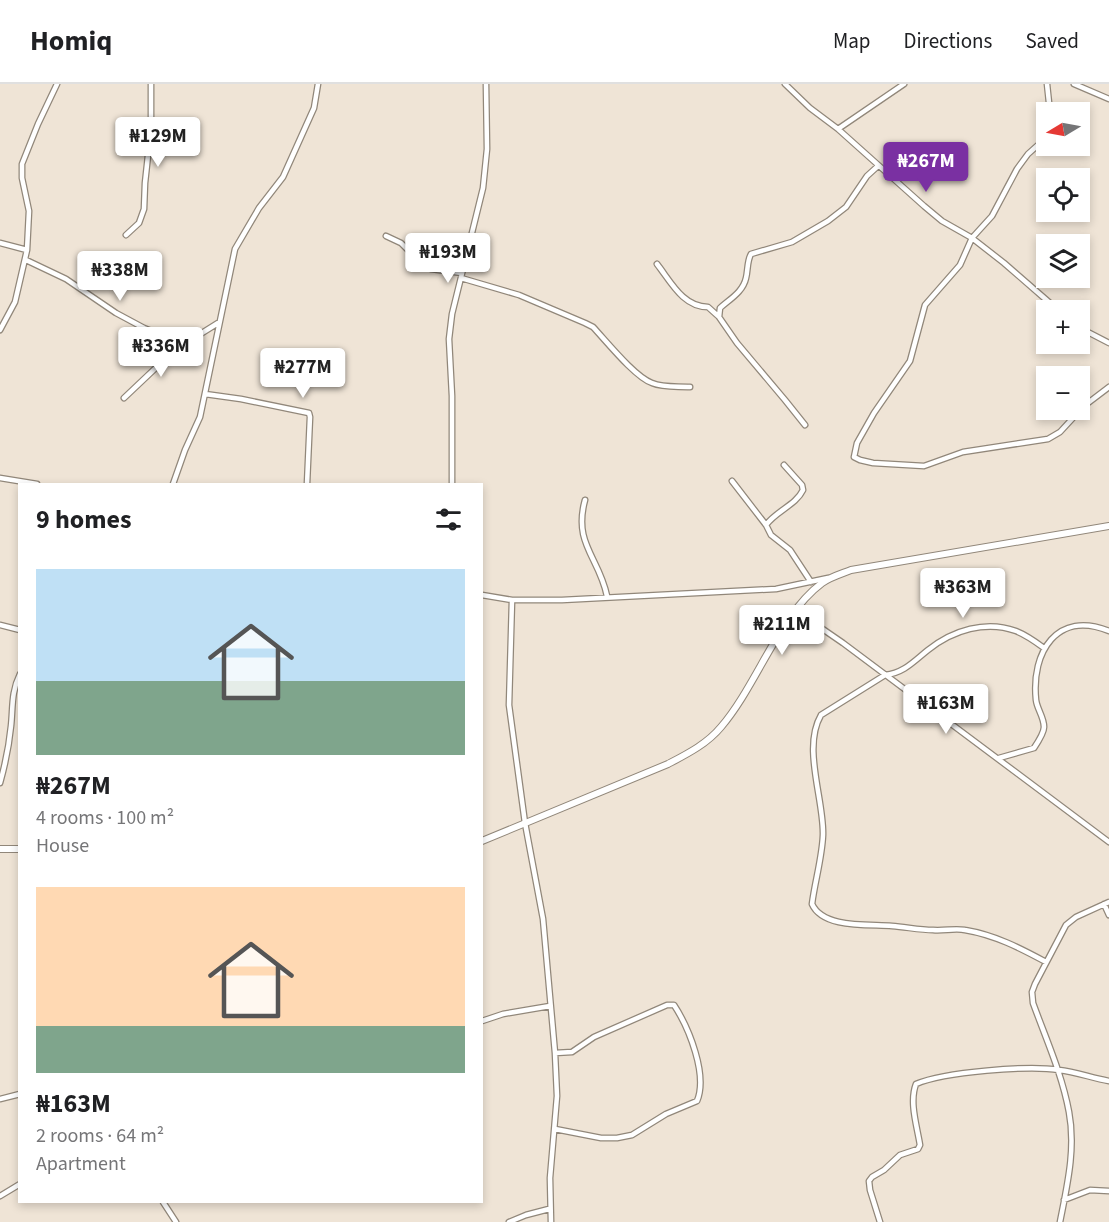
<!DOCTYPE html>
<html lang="en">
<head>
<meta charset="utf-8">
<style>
	:root { --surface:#fff; --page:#f6f6f6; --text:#202124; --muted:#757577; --line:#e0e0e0; --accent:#7a30a2 }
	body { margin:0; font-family:"Source Sans 3",sans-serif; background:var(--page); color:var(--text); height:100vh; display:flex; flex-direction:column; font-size:22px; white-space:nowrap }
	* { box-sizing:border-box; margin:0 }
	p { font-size:20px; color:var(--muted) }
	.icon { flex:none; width:33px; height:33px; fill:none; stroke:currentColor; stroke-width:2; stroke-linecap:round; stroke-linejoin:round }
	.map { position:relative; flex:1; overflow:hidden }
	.sheet { position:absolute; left:18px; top:399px; width:465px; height:720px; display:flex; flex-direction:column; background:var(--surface); border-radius:0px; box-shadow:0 3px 9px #0003 }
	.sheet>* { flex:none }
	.needle { width:39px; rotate:260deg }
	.tools { position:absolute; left:1036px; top:18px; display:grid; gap:12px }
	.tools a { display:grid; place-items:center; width:54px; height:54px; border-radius:0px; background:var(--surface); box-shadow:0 3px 9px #0003; font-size:30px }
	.price { position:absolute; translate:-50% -51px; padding:0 14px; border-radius:6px; background:#fff; color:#222; font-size:20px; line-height:39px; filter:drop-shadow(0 2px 3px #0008) }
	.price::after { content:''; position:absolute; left:50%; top:36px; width:18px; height:14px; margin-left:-9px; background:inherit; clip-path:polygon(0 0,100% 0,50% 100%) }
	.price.current { background:var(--accent); color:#fff }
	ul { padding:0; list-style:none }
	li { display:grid; align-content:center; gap:12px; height:318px; padding:0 18px }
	li span { display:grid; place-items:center; height:186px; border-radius:0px; color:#555 }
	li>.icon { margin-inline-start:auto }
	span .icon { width:108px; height:108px; fill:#fffc; stroke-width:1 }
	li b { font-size:26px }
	h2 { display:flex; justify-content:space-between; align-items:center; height:72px; padding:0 18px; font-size:26px }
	header { display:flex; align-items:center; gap:36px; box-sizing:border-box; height:84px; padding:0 30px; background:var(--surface); border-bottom:2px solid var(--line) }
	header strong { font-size:28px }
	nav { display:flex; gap:33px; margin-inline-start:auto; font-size:21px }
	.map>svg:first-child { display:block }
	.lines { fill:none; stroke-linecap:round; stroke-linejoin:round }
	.street-casing { stroke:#91877a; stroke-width:7 }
	.secondary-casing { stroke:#91877a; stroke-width:8 }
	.street { stroke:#fff; stroke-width:4.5 }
	.secondary { stroke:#fff; stroke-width:6 }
</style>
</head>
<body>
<header>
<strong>Homiq</strong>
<nav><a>Map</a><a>Directions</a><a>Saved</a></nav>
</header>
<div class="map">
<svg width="1109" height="1138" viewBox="0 0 1109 1138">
	<rect width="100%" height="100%" fill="#efe4d6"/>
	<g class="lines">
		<g class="street-casing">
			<path id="street" d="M785 0 810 24 838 45 924 122 942 137 972 154 1004 179 1058 226
				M1047 0 1050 28
				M1074 0 1109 15
				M838 45 904 0
				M1047 53 1028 70 1017 85 992 132 972 154 960 181 925 221 910 277 874 329 857 359 854 373 860 376 873 379 924 382 963 368 1048 355 1060 348 1084 322 1109 303
				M126 151 139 139 144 125 145 99 151 44V0
				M386 152 401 159 424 182 431 185 462 189
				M0 159 27 166
				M26 176 66 195 116 229 144 244 176 257 185 258 194 254 218 239
				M657 180C671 198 683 223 708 223L718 232
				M461 194 519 211 585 239 593 243C607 258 635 293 652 299 664 304 677 302 690 303
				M1080 244 1109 259
				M0 246 15 218 27 166 29 127 22 94V80L38 40 57 0
				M205 310 241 315 309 329 310 333 307 400
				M124 314 162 278 176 257
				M805 341 785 316 737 259 719 233 720 224C730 215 743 208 746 194 748 186 747 177 751 170L792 158 828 137 846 123 867 92 878 82
				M784 381 802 401 803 406C796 421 776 427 766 441L771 451 790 466 811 498
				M0 394 37 400
				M732 397 766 441
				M173 400 185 366 200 333 235 165 259 124 283 93 314 24 318 0
				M452 400V312L449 255 452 230 483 104 487 65 486 0
				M585 416C573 460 599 473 607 512
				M482 511 512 516H562L776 505 828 494
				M512 516 509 621 525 739 543 835 555 969 557 1012 550 1094 551 1138
				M795 526 843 559 1109 758
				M0 541 20 546
				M1044 564C1036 558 1026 551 1016 547 986 536 953 546 928 566 914 577 904 589 885 591L821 631C802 664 824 715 823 751 822 774 815 797 812 820 823 845 870 840 892 842 906 843 920 846 933 846 944 847 955 844 965 846 995 851 1020 864 1046 878
				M999 674 1034 664C1038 658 1044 649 1044 643 1044 633 1037 625 1036 616 1031 568 1057 526 1109 547
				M0 699C5 681 9 662 11 642 13 624 11 608 20 590
				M1104 820 1109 831
				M482 937 503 930 550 922
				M555 969 572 968 594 953 667 921H674C689 944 708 991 697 1017L666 1030 632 1051 617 1054H601L555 1045
				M0 1015 20 1010
				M0 1112 20 1100
				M1064 1116 1090 1106 1109 1107
				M163 1118 176 1138
				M509 1138 526 1131 549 1125
				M880 1138 870 1106 869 1097 872 1093 884 1086 900 1071 918 1065 920 1061C917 1042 909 1018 916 1000 944 988 1029 981 1059 986 1076 988 1092 994 1109 997
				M1060 1138C1067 1102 1076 1065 1069 1028 1062 990 1046 955 1033 919L1032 908 1035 900 1066 841 1076 833 1109 818"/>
		</g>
		<g class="secondary-casing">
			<path id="secondary" d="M482 757 668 680C687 670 707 660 721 643 757 601 779 531 822 499 830 493 841 490 851 486L1109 442
				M0 765H20"/>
		</g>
		<use href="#street" class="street"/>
		<use href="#secondary" class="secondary"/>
	</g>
</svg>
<div class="tools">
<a><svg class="needle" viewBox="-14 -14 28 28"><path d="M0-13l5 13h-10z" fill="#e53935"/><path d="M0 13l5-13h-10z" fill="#757577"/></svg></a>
<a><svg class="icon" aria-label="locate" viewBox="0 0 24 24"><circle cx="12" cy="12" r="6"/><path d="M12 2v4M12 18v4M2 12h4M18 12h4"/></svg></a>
<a><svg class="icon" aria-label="layers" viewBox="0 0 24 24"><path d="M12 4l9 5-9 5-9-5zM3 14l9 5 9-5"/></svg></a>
<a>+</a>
<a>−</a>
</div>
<b class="price" style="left:158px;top:84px">₦129M</b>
<b class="price current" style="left:926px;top:109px">₦267M</b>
<b class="price" style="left:448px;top:200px">₦193M</b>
<b class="price" style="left:120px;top:218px">₦338M</b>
<b class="price" style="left:161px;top:294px">₦336M</b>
<b class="price" style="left:303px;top:315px">₦277M</b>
<b class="price" style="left:963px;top:535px">₦363M</b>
<b class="price" style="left:782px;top:572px">₦211M</b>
<b class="price" style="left:946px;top:651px">₦163M</b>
<section class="sheet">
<h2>9 homes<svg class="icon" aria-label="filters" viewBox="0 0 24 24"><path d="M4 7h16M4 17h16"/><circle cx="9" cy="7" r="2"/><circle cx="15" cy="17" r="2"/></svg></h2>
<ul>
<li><span style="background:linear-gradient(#bfe0f5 60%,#7fa58c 0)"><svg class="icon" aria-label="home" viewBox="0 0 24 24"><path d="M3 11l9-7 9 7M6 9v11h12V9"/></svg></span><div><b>₦267M</b><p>4 rooms · 100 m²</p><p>House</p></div></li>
<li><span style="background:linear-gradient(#ffd9b3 75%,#7fa58c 0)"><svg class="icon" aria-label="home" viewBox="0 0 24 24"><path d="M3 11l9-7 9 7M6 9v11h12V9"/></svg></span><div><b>₦163M</b><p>2 rooms · 64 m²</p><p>Apartment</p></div></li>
</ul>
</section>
</div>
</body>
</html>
